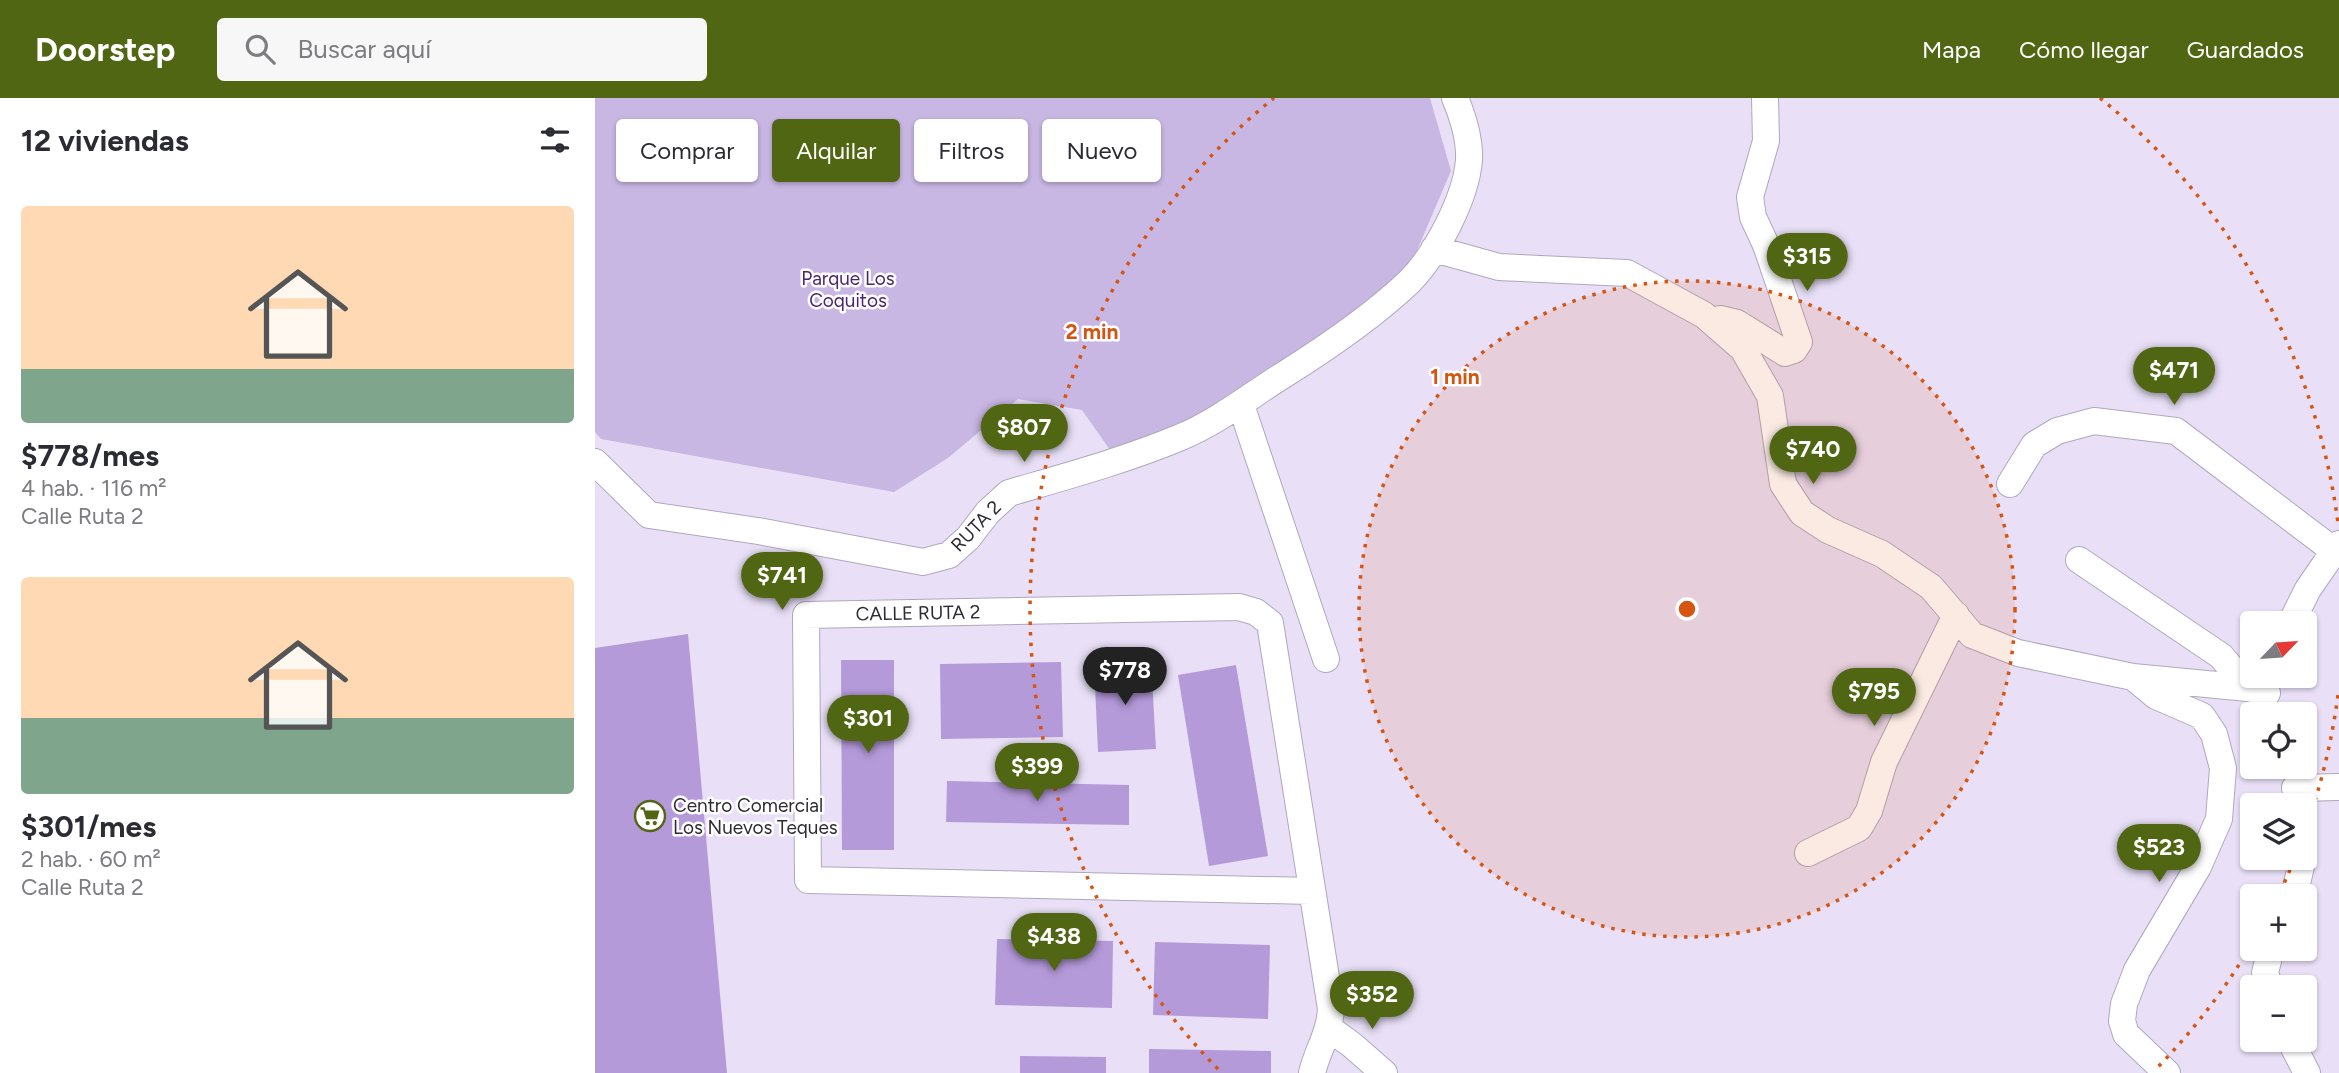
<!DOCTYPE html>
<html lang="es">
<head>
<meta charset="utf-8">
<style>
	:root { --surface:#fff; --page:#f7f7f7; --text:#2b2b33; --muted:#7c7c81; --accent:#516613 }
	body { margin:0; font-family:Figtree,sans-serif; background:var(--page); color:var(--text); height:100vh; display:flex; flex-direction:column; font-size:26px; white-space:nowrap }
	* { box-sizing:border-box; margin:0 }
	p { font-size:23px; color:var(--muted) }
	.icon { flex:none; width:38px; height:38px; fill:none; stroke:currentColor; stroke-width:2; stroke-linecap:round; stroke-linejoin:round }
	.map { position:relative; flex:1; overflow:hidden }
	.details { display:flex; flex-direction:column; background:var(--surface); width:595px }
	.details>* { flex:none }
	.banner { position:absolute; left:21px; top:21px; width:665px; height:63px; display:flex; gap:14px }
	.needle { width:46px; rotate:65deg }
	.controls { position:absolute; left:1645px; top:513px; display:grid; gap:14px }
	.controls a { display:grid; place-items:center; width:77px; height:77px; border-radius:7px; background:var(--surface); box-shadow:0 2px 5px #0004; font-size:35px }
	.price { position:absolute; translate:-50% -60px; padding:0 16px; border-radius:24px; background:var(--accent); color:#fff; font-size:23px; line-height:46px; filter:drop-shadow(0 2px 4px #0008) }
	.price::after { content:''; position:absolute; left:50%; top:42px; width:21px; height:16px; margin-left:-10px; background:inherit; clip-path:polygon(0 0,100% 0,50% 100%) }
	.price.current { background:#222; color:#fff }
	ul { padding:0; list-style:none }
	li { display:grid; align-content:center; gap:14px; height:371px; padding:0 21px }
	li span { display:grid; place-items:center; height:217px; border-radius:7px; color:#555 }
	li>.icon { margin-inline-start:auto }
	span .icon { width:126px; height:126px; fill:#fffc; stroke-width:1 }
	li b { font-size:30px }
	h2 { display:flex; justify-content:space-between; align-items:center; height:84px; padding:0 21px; font-size:30px }
	.chip { padding:0 24px; border-radius:7px; background:var(--surface); box-shadow:0 2px 5px #0004; font-size:24px; line-height:63px }
	.chip.current { background:var(--accent); color:#fff }
	header { display:flex; align-items:center; gap:42px; box-sizing:border-box; height:98px; padding:0 35px; background:var(--accent); color:#fff }
	header strong { font-size:33px }
	nav { display:flex; gap:38px; margin-inline-start:auto; font-size:24px }
	.search { width:490px; height:63px; background:var(--page); display:flex; align-items:center; gap:18px; box-sizing:border-box; padding:0 24px; border-radius:7px; color:var(--muted); font-size:26px }
	main { display:flex; flex:1; min-height:0 }
	.map>svg:first-child { display:block }
	.green { fill:#c8b6e3 }
	.building { fill:#b59ada }
	.lines { fill:none; stroke-linecap:round; stroke-linejoin:round }
	.minor-casing { stroke:#b0a7bd; stroke-width:28 }
	.minor { stroke:#fff; stroke-width:26 }
	.ring { fill:none; stroke:#d55410; stroke-width:3.5; stroke-dasharray:3.5 7 }
	.labels { text-anchor:middle; dominant-baseline:central; stroke-width:5; stroke-linejoin:round; paint-order:stroke }
	.park-label { font-size:19px; fill:#4a2570; stroke:#fff }
	.street-label { font-size:19px; fill:#2e2b34; stroke:#fff }
	.poi-label { font-size:19px; fill:#2e2b34; stroke:#fff; text-anchor:start }
	.centre { fill:#d55410; stroke:#fff; stroke-width:3.5 }
	.ring-label { font-size:21px; text-anchor:middle; font-weight:bold; fill:#d55410; stroke:#fff; stroke-width:5; stroke-linejoin:round; paint-order:stroke }
</style>
</head>
<body>
<header>
<strong>Doorstep</strong>
<div class="search"><svg class="icon" aria-label="search" viewBox="0 0 24 24"><circle cx="10" cy="10" r="6"/><path d="M15 15l6 6"/></svg>Buscar aquí</div>
<nav><a>Mapa</a><a>Cómo llegar</a><a>Guardados</a></nav>
</header>
<main>
<section class="details">
<h2>12 viviendas<svg class="icon" aria-label="filters" viewBox="0 0 24 24"><path d="M4 7h16M4 17h16"/><circle cx="9" cy="7" r="2"/><circle cx="15" cy="17" r="2"/></svg></h2>
<ul>
<li><span style="background:linear-gradient(#ffd9b3 75%,#7fa58c 0)"><svg class="icon" aria-label="home" viewBox="0 0 24 24"><path d="M3 11l9-7 9 7M6 9v11h12V9"/></svg></span><div><b>$778/mes</b><p>4 hab. · 116 m²</p><p>Calle Ruta 2</p></div></li>
<li><span style="background:linear-gradient(#ffd9b3 65%,#7fa58c 0)"><svg class="icon" aria-label="home" viewBox="0 0 24 24"><path d="M3 11l9-7 9 7M6 9v11h12V9"/></svg></span><div><b>$301/mes</b><p>2 hab. · 60 m²</p><p>Calle Ruta 2</p></div></li>
</ul>
</section>
<div class="map">
<svg width="1744" height="975" viewBox="0 0 1744 975">
	<rect width="100%" height="100%" fill="#e9e0f7"/>
	<path class="green" d="M0 0H835L856 73 814 171 732 238 613 319 520 359 487 312 423 301 353 360 299 394 6 341 0 334Z"/>
	<path class="building" d="M93 536 132 975H0V550Z
		M246 562H299V752H247Z
		M556 563 561 651 503 654 499 566Z
		M466 564 468 639 346 641 345 566Z
		M641 567 673 758 614 768 583 577Z
		M352 683 534 687V727L351 724Z
		M402 841 518 843 517 910 400 907Z
		M560 844 675 847 673 921 558 917Z
		M554 951 676 953V975H554Z
		M425 958 511 959V975H425Z"/>
	<g class="lines">
		<g class="minor-casing">
			<path id="minor" d="M839 151 904 169 1032 175 1109 217 1148 251 1175 298 1188 386 1207 415 1233 432 1287 456 1336 489 1377 537 1423 555 1538 579 1653 590 1672 595
				M1125 221 1142 225 1190 255 1199 252 1204 244 1171 147 1158 119 1155 99 1171 43 1170 0
				M646 307 731 561
				M0 364 54 417 163 433 328 464 354 457 373 440 393 414 414 395C472 378 531 362 586 339 624 323 656 297 690 276 733 249 777 219 814 184 841 157 871 100 874 62 875 41 868 19 860 0
				M1415 386 1439 347 1462 333 1499 323 1581 333 1738 452
				M1484 462 1626 558 1653 590
				M1696 525 1713 491 1744 446
				M1538 579 1561 598 1607 618 1619 636 1628 670 1624 721 1603 769 1542 872 1529 906 1527 923 1531 936 1572 975
				M1700 690 1744 689
				M1213 755 1264 730 1274 713 1289 664 1361 517
				M716 793 213 782 211 517 644 509 661 514 675 525 736 911C734 938 723 950 717 975
				M1699 798 1708 760
				M1675 889 1670 875 1676 850
				M735 931 757 947 789 975
				M1695 942 1712 975"/>
		</g>
		<use href="#minor" class="minor"/>
	</g>
	<circle cx="1092" cy="511" r="328" fill="#d55410" fill-opacity=".12"/>
	<g class="ring">
		<circle cx="1092" cy="511" r="328"/>
		<path d="M1743 597A657 657 0 0 1 1711 730M1699 762A657 657 0 0 1 1685 794M1655 849A657 657 0 0 1 1561 971M623 971A657 657 0 0 1 679 0M1505 0A657 657 0 0 1 1743 425"/>
	</g>
	<defs>
		<g id="supermarket-ring" transform="scale(1.575)"><circle r="9.5" fill="#fff" stroke="#516613" stroke-width="1.5"/><path d="M-6-5.5h2.5l.6 2H6L4.5 2H-2.5L-4.4-4H-6ZM-1.5 3.2a1.3 1.3 0 1 0 .1 0ZM3 3.2a1.3 1.3 0 1 0 .1 0Z" fill="#516613"/></g>
	</defs>
	<g fill-rule="evenodd">
		<use href="#supermarket-ring" x="55" y="718"/>
	</g>
	<g class="labels">
		<g class="park-label">
			<text x="253" y="180">Parque Los<tspan x="253" dy="22">Coquitos</tspan></text>
		</g>
		<g class="street-label">
			<text transform="translate(381 428) rotate(-46)">RUTA 2</text>
			<text transform="translate(323 515) rotate(-1)">CALLE RUTA 2</text>
		</g>
		<g class="poi-label">
			<text x="78" y="707">Centro Comercial<tspan x="78" dy="22">Los Nuevos Teques</tspan></text>
		</g>
	</g>
	<circle cx="1092" cy="511" r="10" class="centre"/>
	<g class="ring-label">
		<text x="497" y="241">2 min</text>
		<text x="860" y="286">1 min</text>
	</g>
</svg>
<div class="controls">
<a><svg class="needle" viewBox="-14 -14 28 28"><path d="M0-13l5 13h-10z" fill="#e53935"/><path d="M0 13l5-13h-10z" fill="#7c7c81"/></svg></a>
<a><svg class="icon" aria-label="locate" viewBox="0 0 24 24"><circle cx="12" cy="12" r="6"/><path d="M12 2v4M12 18v4M2 12h4M18 12h4"/></svg></a>
<a><svg class="icon" aria-label="layers" viewBox="0 0 24 24"><path d="M12 4l9 5-9 5-9-5zM3 14l9 5 9-5"/></svg></a>
<a>+</a>
<a>−</a>
</div>
<b class="price" style="left:1212px;top:195px">$315</b>
<b class="price" style="left:1579px;top:309px">$471</b>
<b class="price" style="left:429px;top:366px">$807</b>
<b class="price" style="left:1218px;top:388px">$740</b>
<b class="price" style="left:187px;top:514px">$741</b>
<b class="price current" style="left:530px;top:609px">$778</b>
<b class="price" style="left:1279px;top:630px">$795</b>
<b class="price" style="left:273px;top:657px">$301</b>
<b class="price" style="left:442px;top:705px">$399</b>
<b class="price" style="left:1564px;top:786px">$523</b>
<b class="price" style="left:459px;top:875px">$438</b>
<b class="price" style="left:777px;top:933px">$352</b>
<div class="banner">
<a class="chip">Comprar</a>
<a class="chip current">Alquilar</a>
<a class="chip">Filtros</a>
<a class="chip">Nuevo</a>
</div>
</div>
</main>
</body>
</html>
